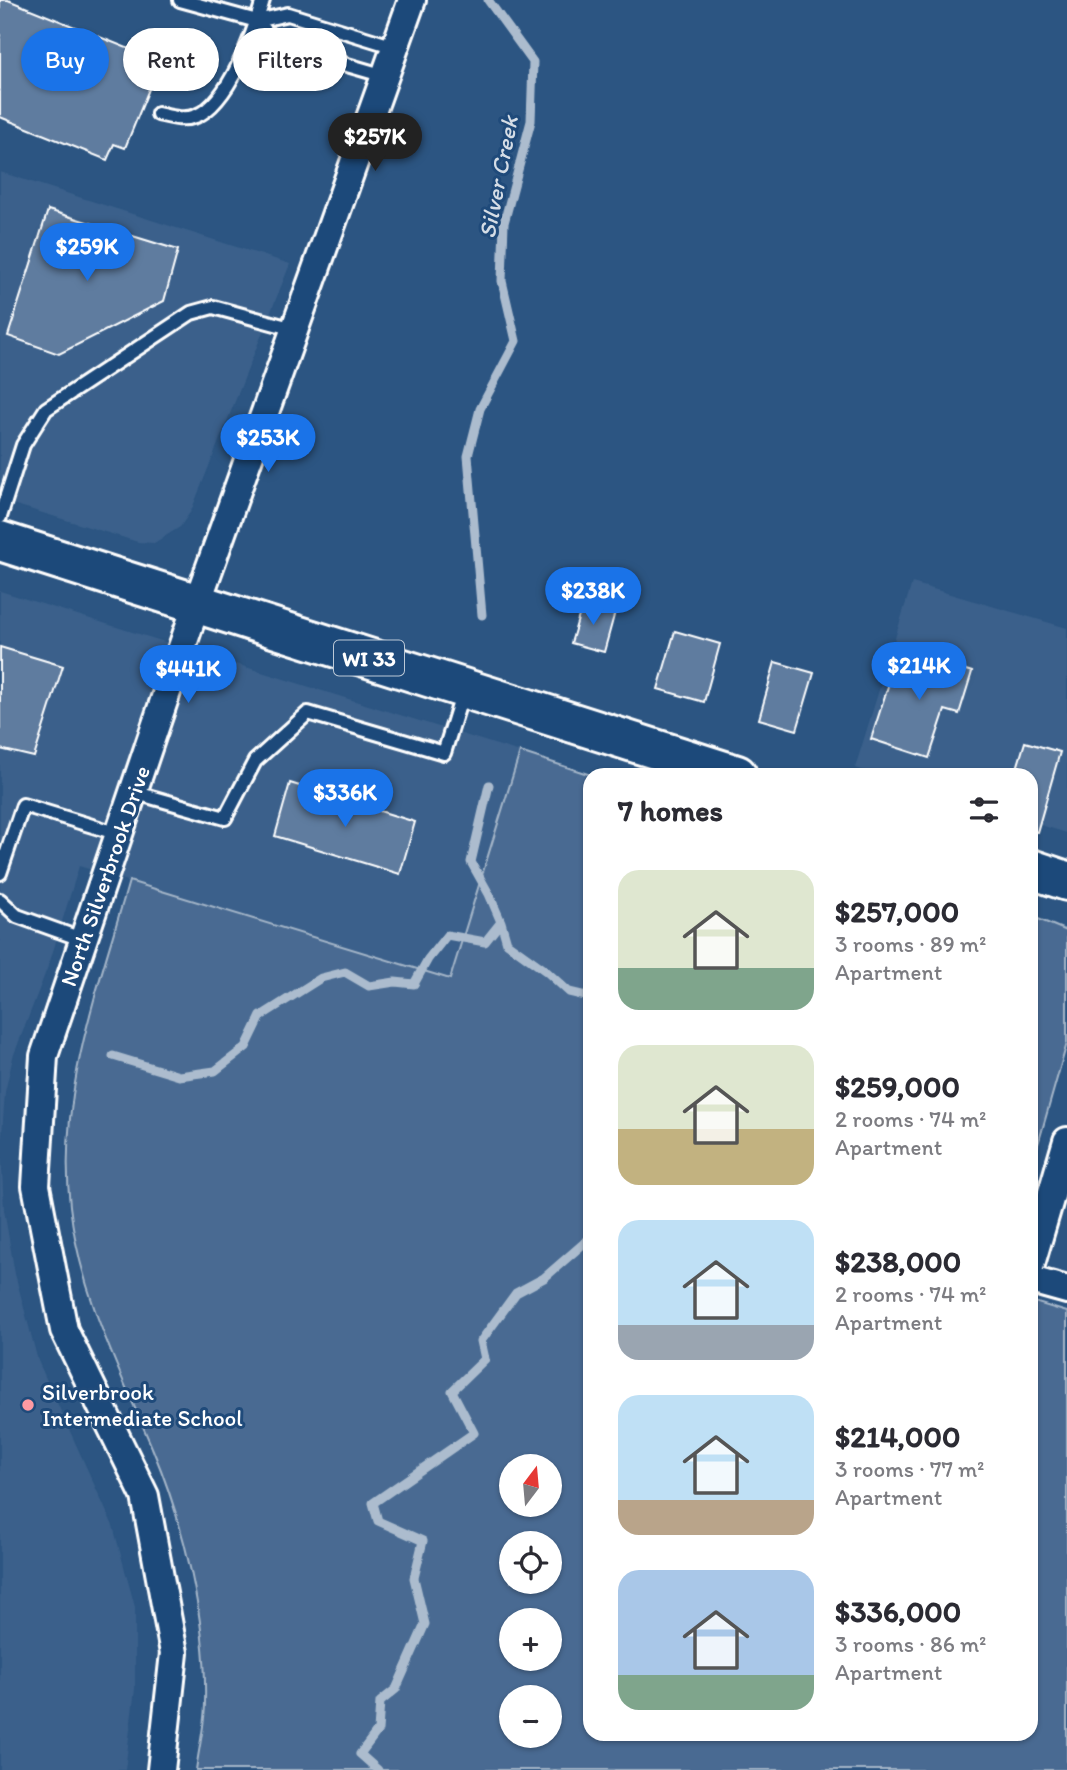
<!DOCTYPE html>
<html lang="en">
<head>
<meta charset="utf-8">
<style>
	:root { --surface:#fff; --page:#f7f7f7; --text:#2b2b33; --muted:#7c7c81; --accent:#1a73e8 }
	body { margin:0; font-family:Itim,sans-serif; background:var(--page); color:var(--text); height:100vh; display:flex; flex-direction:column; font-size:26px; white-space:nowrap }
	* { box-sizing:border-box; margin:0 }
	p { font-size:23px; color:var(--muted) }
	.icon { flex:none; width:38px; height:38px; fill:none; stroke:currentColor; stroke-width:2; stroke-linecap:round; stroke-linejoin:round }
	.map { position:relative; flex:1; overflow:hidden }
	.sheet { position:absolute; left:583px; top:768px; width:455px; height:973px; display:flex; flex-direction:column; background:var(--surface); border-radius:21px; box-shadow:0 2px 5px #0004 }
	.sheet>* { flex:none }
	.guide { position:absolute; left:21px; top:28px; width:457px; height:63px; display:flex; gap:14px }
	.needle { width:46px; rotate:16deg }
	.tools { position:absolute; left:499px; top:1454px; display:grid; gap:14px }
	.tools a { display:grid; place-items:center; width:63px; height:63px; border-radius:50%; background:var(--surface); box-shadow:0 2px 5px #0004; font-size:35px }
	.price { position:absolute; translate:-50% -60px; padding:0 16px; border-radius:24px; background:var(--accent); color:#fff; font-size:23px; line-height:46px; filter:drop-shadow(0 2px 4px #0008) }
	.price::after { content:''; position:absolute; left:50%; top:42px; width:21px; height:16px; margin-left:-10px; background:inherit; clip-path:polygon(0 0,100% 0,50% 100%) }
	.price.selected { background:#222; color:#fff }
	ul { padding:0; list-style:none }
	li { display:flex; align-items:center; gap:21px; height:175px; padding:0 35px }
	li span { display:grid; place-items:center; flex:none; width:196px; height:140px; border-radius:21px; color:#555 }
	li>.icon { margin-inline-start:auto }
	span .icon { width:84px; height:84px; fill:#fffc; stroke-width:1 }
	li b { font-size:30px }
	h2 { display:flex; justify-content:space-between; align-items:center; height:84px; padding:0 35px; font-size:30px }
	.tag { padding:0 24px; border-radius:32px; background:var(--surface); box-shadow:0 2px 5px #0004; font-size:24px; line-height:63px }
	.tag.selected { background:var(--accent); color:#fff }
	.map>svg:first-child { display:block }
	.built { fill:#3b618b }
	.green { fill:#486b92; stroke:#a4b5c8; stroke-width:2; fill-rule:evenodd }
	.lines { fill:none; stroke-linecap:round; stroke-linejoin:round }
	.stream { stroke:#acbcce; stroke-width:9 }
	.building { fill:#5e7c9f; stroke:#fff; stroke-width:2 }
	.lane-casing { stroke:#fff; stroke-width:18 }
	.street-casing { stroke:#fff; stroke-width:32 }
	.primary-casing { stroke:#fff; stroke-width:44 }
	.lane { stroke:#1f4a7a; stroke-width:12 }
	.street { stroke:#1f4a7a; stroke-width:26 }
	.primary { stroke:#1f4a7a; stroke-width:38 }
	.poi-dot { fill:#ff9aa2; stroke:#1f4a7a; stroke-width:2.5 }
	.labels { text-anchor:middle; dominant-baseline:central; stroke-width:6; stroke-linejoin:round; paint-order:stroke }
	.shield { fill:#1f4a7a; stroke:#bcc9d7; stroke-width:2 }
	.shield-label { font-size:21px; font-weight:bold; fill:#fff }
	.street-label { font-size:23px; fill:#fff; stroke:#1f4a7a }
	.poi-label { font-size:23px; fill:#fff; stroke:#1f4a7a; text-anchor:start }
	.water-label { font-size:24px; font-style:italic; fill:#d5dde6; stroke:#1f4a7a }
</style>
</head>
<body>
<div class="map">
<svg width="1067" height="1770" viewBox="0 0 1067 1770">
	<rect width="100%" height="100%" fill="#2c5582"/>
	<filter id="ink" filterUnits="userSpaceOnUse"><feTurbulence type="fractalNoise" baseFrequency=".0143" numOctaves="2"/><feDisplacementMap in="SourceGraphic" scale="14" xChannelSelector="R" yChannelSelector="G"/><feConvolveMatrix kernelMatrix="1 2 1 2 8 2 1 2 1" color-interpolation-filters="sRGB"/></filter>
	<g filter="url(#ink)">
		<path class="built" d="M0 172 290 264 191 511 180 527 154 543 138 542 0 500Z
			M912 583 1067 628V833L1031 822V775H878L855 768Z
			M0 591 520 752 450 980 79 866 50 961 13 1057 5 1092 1 1149 4 1210 15 1274 38 1361 113 1526 135 1607V1689L125 1770H0Z"/>
		<path class="green" d="M520 752 591 775 590 1734H1031V1301L1067 1312V1770H196C199 1748 205 1724 205 1702 207 1621 184 1524 153 1450 119 1369 80 1294 70 1206 57 1094 99 987 129 881L450 979ZM511 1466H550V1505H511ZM511 1544H550V1582H511ZM511 1620H550V1659H511ZM511 1698H550V1736H511Z
			M1031 916 1067 931V1043L1031 1169Z"/>
		<g class="lines">
			<path class="stream" d="M482 615 468 456 480 409 516 341 502 281 504 223 531 121 533 62 488 0
				M501 922 507 943 546 971 569 992 590 997
				M113 1056 179 1076 215 1071 246 1047 261 1016 321 978 345 972 369 986 395 982 414 984 428 959 447 935 485 942 501 922 489 894 471 862 489 785
				M378 1770 360 1754 378 1730 380 1702 396 1689 425 1624 414 1578 423 1541 378 1521 373 1503 474 1433 452 1391 485 1359 481 1341 516 1293 544 1278 590 1238"/>
		</g>
		<path class="building" d="M0 0H8L137 52 135 57 158 67 125 148 114 144 107 160 0 117Z
			M48 210 178 250 164 301 59 354 8 336Z
			M583 602 615 612 604 652 571 643Z
			M675 631 720 644 704 702 658 689Z
			M0 647 63 666 34 757 0 749Z
			M900 649 972 672 959 714 945 710 929 758 871 739Z
			M775 662 814 673 797 730 759 719Z
			M1025 742 1060 752 1037 832 1031 831V775H1015Z
			M290 783 415 822 400 874 275 836Z"/>
		<g class="lines">
			<g class="lane-casing">
				<path id="lane" d="M180 0 257 21 288 14 395 47
					M257 21 278 45 385 76
					M158 114C171 117 183 121 196 116 229 103 254 32 263 0
					M0 517 23 445 46 409 191 313 213 307 294 329
					M133 792 225 818 255 761 308 713 444 753 463 692
					M0 873 23 805 119 834
					M0 900 17 916 84 940"/>
			</g>
			<g class="street-casing">
				<path id="street" d="M1031 1264 1067 1141
					M1031 1280 1067 1290
					M161 1770 174 1653 145 1496 64 1330 36 1186 44 1056 197 603 412 0"/>
			</g>
			<g class="primary-casing">
				<path id="primary" d="M0 541 737 775
					M1031 869 1067 881"/>
			</g>
			<use href="#lane" class="lane"/>
			<use href="#street" class="street"/>
			<use href="#primary" class="primary"/>
		</g>
	</g>
	<circle class="poi-dot" cx="28" cy="1405" r="7"/>
	<g class="labels">
		<rect class="shield" x="334" y="640.5" width="70" height="35" rx="5"/>
		<g class="shield-label">
			<text x="369" y="658">WI 33</text>
		</g>
		<g class="street-label">
			<text transform="translate(105 876) rotate(-71)">North Silverbrook Drive</text>
		</g>
		<g class="poi-label">
			<text x="42" y="1392">Silverbrook<tspan x="42" dy="26">Intermediate School</tspan></text>
		</g>
		<g class="water-label">
			<text transform="translate(498 177) rotate(-79)">Silver Creek</text>
		</g>
	</g>
</svg>
<div class="tools">
<a><svg class="needle" viewBox="-14 -14 28 28"><path d="M0-13l5 13h-10z" fill="#e53935"/><path d="M0 13l5-13h-10z" fill="#7c7c81"/></svg></a>
<a><svg class="icon" aria-label="locate" viewBox="0 0 24 24"><circle cx="12" cy="12" r="6"/><path d="M12 2v4M12 18v4M2 12h4M18 12h4"/></svg></a>
<a>+</a>
<a>−</a>
</div>
<b class="price selected" style="left:375px;top:173px">$257K</b>
<b class="price" style="left:87px;top:283px">$259K</b>
<b class="price" style="left:268px;top:474px">$253K</b>
<b class="price" style="left:593px;top:627px">$238K</b>
<b class="price" style="left:919px;top:702px">$214K</b>
<b class="price" style="left:188px;top:705px">$441K</b>
<b class="price" style="left:345px;top:829px">$336K</b>
<div class="guide">
<a class="tag selected">Buy</a>
<a class="tag">Rent</a>
<a class="tag">Filters</a>
</div>
<section class="sheet">
<h2>7 homes<svg class="icon" aria-label="filters" viewBox="0 0 24 24"><path d="M4 7h16M4 17h16"/><circle cx="9" cy="7" r="2"/><circle cx="15" cy="17" r="2"/></svg></h2>
<ul>
<li><span style="background:linear-gradient(#dfe7d0 70%,#7fa58c 0)"><svg class="icon" aria-label="home" viewBox="0 0 24 24"><path d="M3 11l9-7 9 7M6 9v11h12V9"/></svg></span><div><b>$257,000</b><p>3 rooms · 89 m²</p><p>Apartment</p></div></li>
<li><span style="background:linear-gradient(#dfe7d0 60%,#c2b280 0)"><svg class="icon" aria-label="home" viewBox="0 0 24 24"><path d="M3 11l9-7 9 7M6 9v11h12V9"/></svg></span><div><b>$259,000</b><p>2 rooms · 74 m²</p><p>Apartment</p></div></li>
<li><span style="background:linear-gradient(#bfe0f5 75%,#9aa5b1 0)"><svg class="icon" aria-label="home" viewBox="0 0 24 24"><path d="M3 11l9-7 9 7M6 9v11h12V9"/></svg></span><div><b>$238,000</b><p>2 rooms · 74 m²</p><p>Apartment</p></div></li>
<li><span style="background:linear-gradient(#bfe0f5 75%,#b9a48a 0)"><svg class="icon" aria-label="home" viewBox="0 0 24 24"><path d="M3 11l9-7 9 7M6 9v11h12V9"/></svg></span><div><b>$214,000</b><p>3 rooms · 77 m²</p><p>Apartment</p></div></li>
<li><span style="background:linear-gradient(#a9c7e8 75%,#7fa58c 0)"><svg class="icon" aria-label="home" viewBox="0 0 24 24"><path d="M3 11l9-7 9 7M6 9v11h12V9"/></svg></span><div><b>$336,000</b><p>3 rooms · 86 m²</p><p>Apartment</p></div></li>
</ul>
</section>
</div>
</body>
</html>
